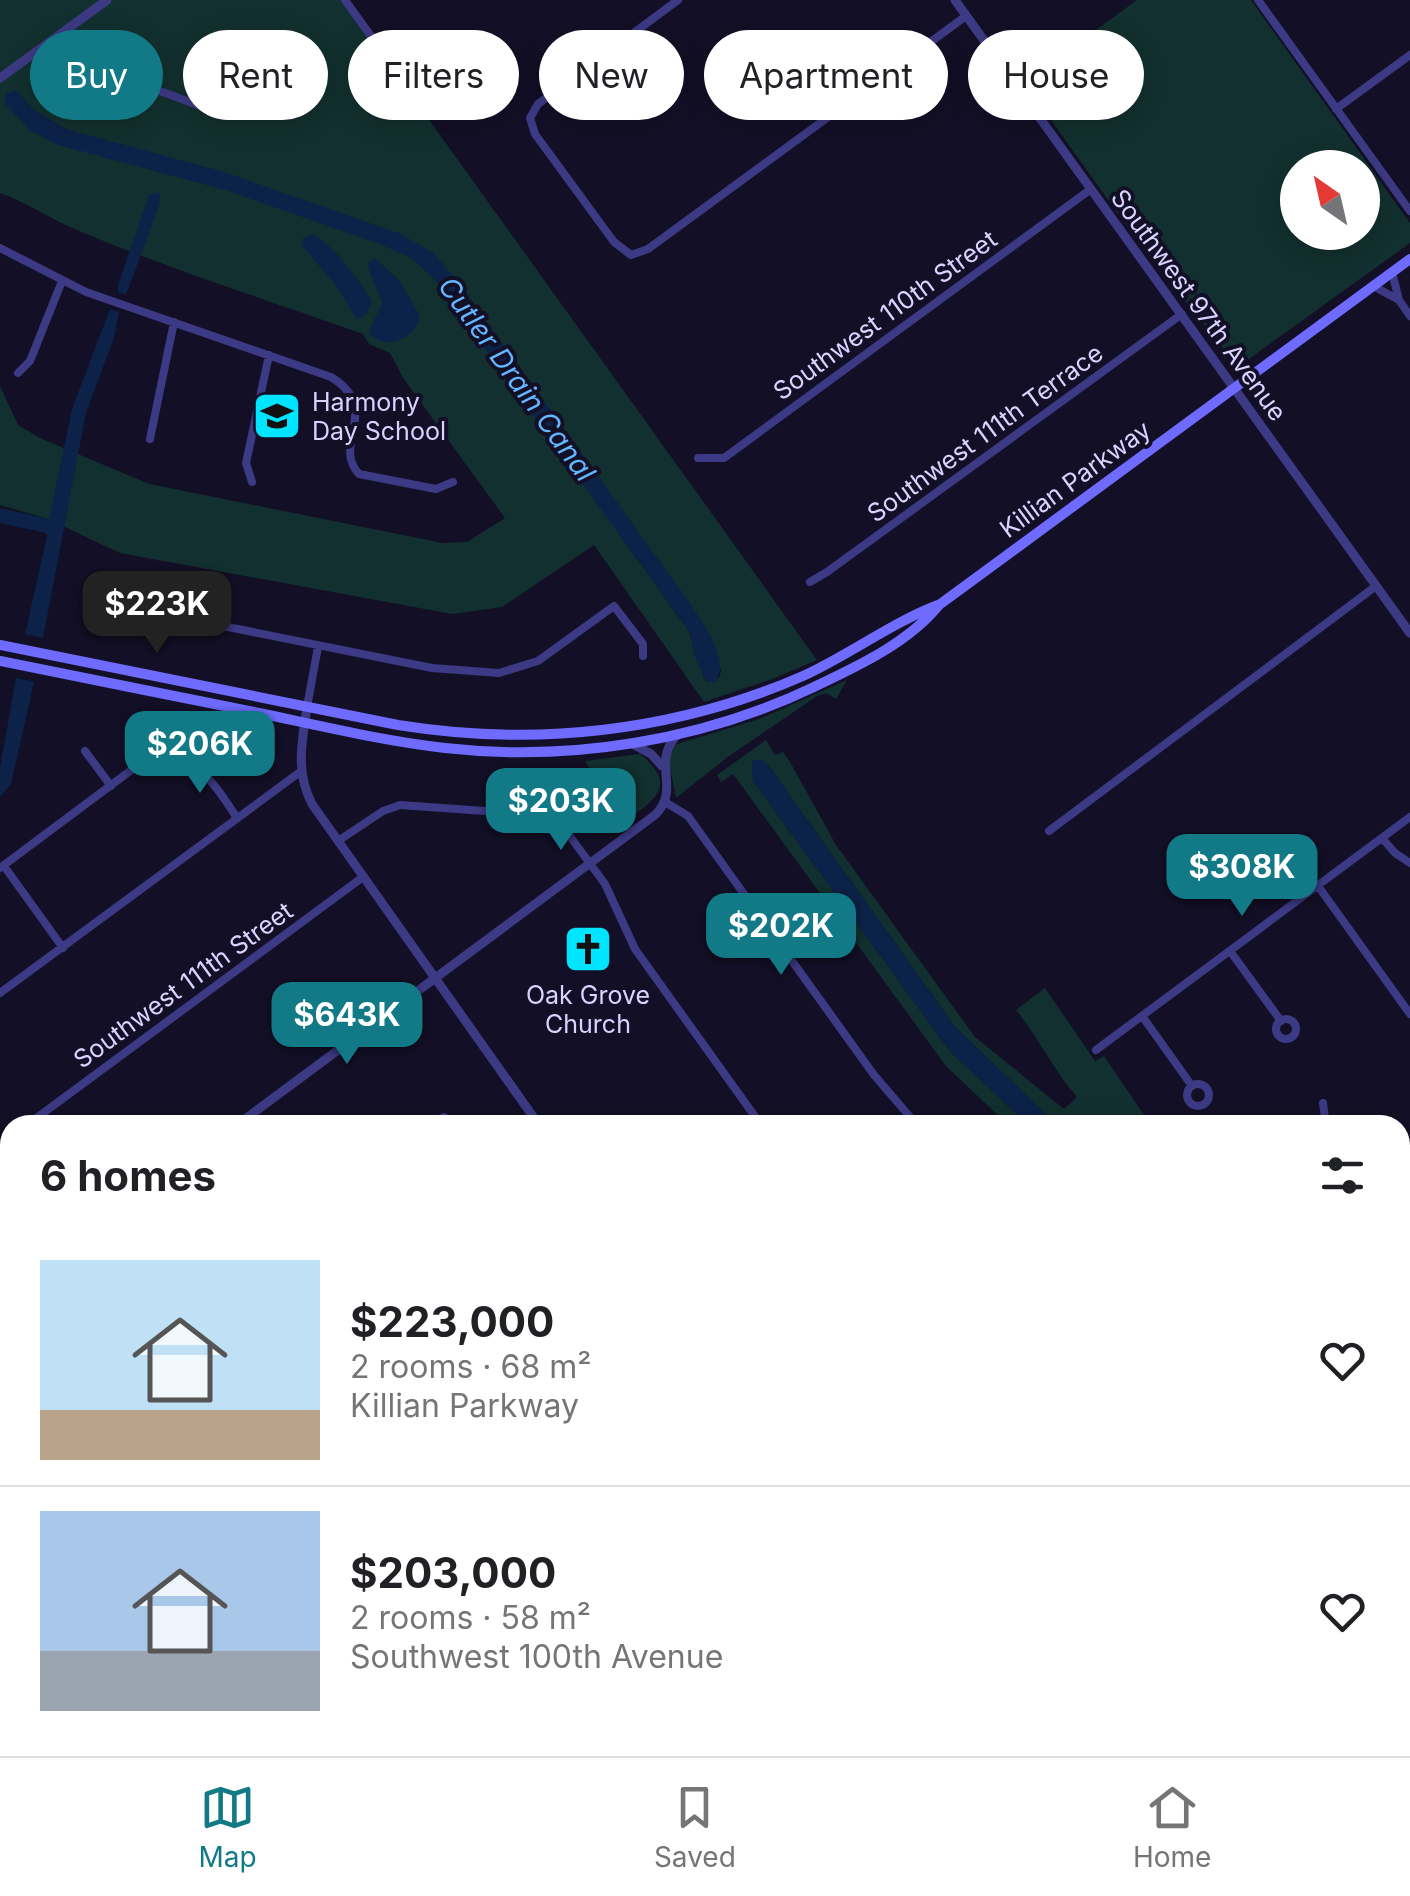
<!DOCTYPE html>
<html lang="en">
<head>
<meta charset="utf-8">
<style>
	:root { --surface:#fff; --page:#f2f2f2; --text:#202124; --muted:#757577; --line:#e0e0e0; --accent:#127987 }
	body { margin:0; font-family:Inter,sans-serif; background:var(--page); color:var(--text); height:100vh; display:flex; flex-direction:column; font-size:38px; white-space:nowrap }
	* { box-sizing:border-box; margin:0 }
	p { font-size:32px; color:var(--muted) }
	.icon { flex:none; width:55px; height:55px; fill:none; stroke:currentColor; stroke-width:2; stroke-linecap:round; stroke-linejoin:round }
	.map { position:relative; flex:1; overflow:hidden }
	.drawer { position:absolute; left:0px; top:1115px; width:1410px; height:642px; display:flex; flex-direction:column; background:var(--surface); border-radius:30px 30px 0 0; box-shadow:0 5px 25px #0003 }
	.drawer>* { flex:none }
	.banner { position:absolute; left:30px; top:30px; width:1350px; height:90px; display:flex; gap:20px }
	.needle { width:65px; rotate:326deg }
	.controls { position:absolute; left:1280px; top:150px; display:grid; gap:20px }
	.controls a { display:grid; place-items:center; width:100px; height:100px; border-radius:50%; background:var(--surface); box-shadow:0 5px 25px #0003; font-size:50px }
	.price { position:absolute; translate:-50% -85px; padding:0 22px; border-radius:20px; background:var(--accent); color:#fff; font-size:32px; line-height:65px; filter:drop-shadow(0 2px 5px #0008) }
	.price::after { content:''; position:absolute; left:50%; top:60px; width:30px; height:22px; margin-left:-15px; background:inherit; clip-path:polygon(0 0,100% 0,50% 100%) }
	.price.on { background:#222; color:#fff }
	ul { padding:0; list-style:none }
	li { display:flex; align-items:center; gap:30px; height:250px; padding:0 40px }
	li+li { border-top:2px solid var(--line) }
	li span { display:grid; place-items:center; flex:none; width:280px; height:200px; border-radius:0px; color:#555 }
	li>.icon { margin-inline-start:auto }
	span .icon { width:120px; height:120px; fill:#fffc; stroke-width:1 }
	li b { font-size:42px }
	h2 { display:flex; justify-content:space-between; align-items:center; height:120px; padding:0 40px; font-size:42px }
	.pill { padding:0 35px; border-radius:45px; background:var(--surface); box-shadow:0 5px 25px #0003; font-size:35px; line-height:90px }
	.pill.on { background:var(--accent); color:#fff }
	.dock { display:flex; justify-content:space-around; align-items:center; height:140px; border-top:2px solid var(--line); background:var(--surface); font-size:28px; color:var(--muted) }
	.dock a { display:grid; justify-items:center; gap:5px }
	.dock .on { color:var(--accent) }
	.map>svg:first-child { display:block }
	.green { fill:#12302f; fill-rule:evenodd }
	.water { fill:#0c2248 }
	.lines { fill:none; stroke-linecap:round; stroke-linejoin:round }
	.minor { stroke:#3d3a85; stroke-width:8 }
	.tertiary { stroke:#3d3a85; stroke-width:9 }
	.secondary { stroke:#6f6bff; stroke-width:10 }
	.labels { text-anchor:middle; dominant-baseline:central; stroke-width:8; stroke-linejoin:round; paint-order:stroke }
	.street-label { font-size:25px; fill:#d9d4ff; stroke:#130f26 }
	.poi-label { font-size:25px; fill:#d9d4ff; stroke:#130f26; text-anchor:start }
	.water-label { font-size:28px; font-style:italic; fill:#62b6ff; stroke:#130f26 }
</style>
</head>
<body>
<div class="map">
<svg width="1410" height="1756" viewBox="0 0 1410 1756">
	<rect width="100%" height="100%" fill="#130f26"/>
	<path class="green" d="M0 0H343L817 660 775 678 704 702 594 545 502 607 452 614 120 553 48 519 0 505V386L18 425 40 438 149 484 443 543 467 542 505 518 403 378 390 353 369 344 363 334C265 299 165 268 70 227 46 216 25 202 0 193ZM629 521 691 605 721 671 719 678 707 682 704 678 689 631 616 530Z
		M1137 0H1251L1410 223V243L1246 361 1229 356 1141 246 1033 95 1028 79ZM1298 168H1362V232H1298Z
		M847 680 836 699 826 693 817 696 729 756 676 798 669 762 671 749 677 744 759 719Z
		M766 740 775 755 783 752 790 762 836 845 975 1037 1064 1109 1077 1097C1053 1070 1039 1038 1016 1010L1045 988 1095 1061 1104 1056 1151 1125H1057L955 1027 768 765 752 760 753 781 949 1050 1028 1125H1008L946 1066 733 774 721 782 717 775Z
		M640 754C678 785 656 799 626 821L585 761Z"/>
	<path class="water" d="M16 90 34 110 66 129 224 172 401 234 433 253 459 283 691 605C705 627 728 655 717 681L707 682C704 677 695 658 694 654 691 646 694 640 689 631L436 281 413 259 380 244 225 190 58 145 31 131 6 105 4 101 7 93Z
		M159 192 161 200 126 295 118 292V285L149 195Z
		M312 234C336 247 357 278 372 301L366 315 357 319 354 315 338 288 301 244 303 238Z
		M375 258 400 281 420 316C416 338 384 353 369 332L382 303 367 264Z
		M110 309 119 312 114 338 86 413 43 638 25 634 47 536 46 533 0 523V508L49 519 72 409Z
		M16 678 34 682 11 784 0 797V768Z
		M752 760H762L768 765 955 1027 1057 1125H1028L949 1050 753 781Z"/>
	<g class="lines">
		<path class="minor" d="M345 0 404 82
			M678 0 538 104 530 118 535 134 614 242 631 255 648 249 966 16
			M1258 0 1410 211
			M50 41 68 57 203 107
			M1336 109 1410 55
			M0 248 86 292 331 377C383 409 331 444 359 474L436 489 453 482
			M1392 272 1399 300
			M1373 286 1399 300 1410 316
			M18 373 30 361 62 281
			M150 439 174 322
			M698 458H724L1091 189
			M252 482 246 463 269 355
			M810 582 827 572 1182 314
			M108 603 432 668 499 673 538 661 614 606 643 644V656
			M307 707 318 647
			M85 751 111 786
			M665 802 688 816 874 1075 917 1125
			M1049 831 1376 586
			M1382 838 1395 853 1410 863
			M338 841 383 811 400 805 555 816 605 884 635 949 761 1125
			M4 866 63 948
			M0 868 138 765C186 737 214 783 237 818
			M1318 886 1410 1014
			M1230 951 1281 1021
			M0 993 300 772
			M1142 1016 1192 1086
			M1276 1029a10 10 0 1 1 20 0a10 10 0 1 1-20 0Z
			M1096 1050 1410 817
			M1187 1095a11 11 0 1 1 22 0a11 11 0 1 1-22 0Z
			M1323 1103 1326 1125
			M27 1125 363 877
			M426 1125 444 1117 458 1125
			M0 1145 10 1137
			M1400 1178 1410 1171
			M1400 1187 1410 1201
			M1400 1376 1410 1390
			M0 1441 10 1434
			M1408 1479 1410 1478
			M0 1578 10 1571
			M0 1716 10 1708
			M359 1748 365 1756
			M769 1748 775 1756
			M1124 1748 1131 1756
			M1293 1748 1299 1756
			M132 1756 143 1748
			M303 1756 314 1748
			M488 1756 499 1748
			M670 1756 681 1748
			M850 1756 862 1748"/>
		<path class="tertiary" d="M955 0 1410 633
			M0 78 107 0
			M307 707C302 742 295 771 312 804L539 1125
			M631 743 651 754 662 766
			M237 1125 655 815C682 789 650 762 678 734
			M0 1233 10 1247
			M0 1301 10 1293
			M986 1748 992 1756
			M1036 1756 1047 1748"/>
		<path class="secondary" d="M0 645 398 725C535 747 675 732 803 676 849 655 891 623 938 605
			M0 661C86 678 173 696 259 713 321 726 383 741 445 748 570 762 701 741 814 687 858 666 908 643 939 605L1410 259"/>
	</g>
	<defs>
		<g id="school-square" transform="scale(2.5)"><rect x="-9" y="-9" width="18" height="18" rx="4" fill="#00e5ff" stroke="#130f26"/><path d="M0-5L7-2L0 1L-7-2ZM-4 1L0 2.5L4 1V4Q0 6-4 4Z" fill="#111"/></g>
		<g id="church-square" transform="scale(2.5)"><rect x="-9" y="-9" width="18" height="18" rx="4" fill="#00e5ff" stroke="#130f26"/><path d="M-1.2-6h2.4v3.5h3.3v2.4h-3.3V6h-2.4V-.1h-3.3v-2.4h3.3Z" fill="#111"/></g>
	</defs>
	<g fill-rule="evenodd">
		<use href="#school-square" x="277" y="416"/>
		<use href="#church-square" x="588" y="949"/>
	</g>
	<g class="labels">
		<g class="street-label">
			<text transform="translate(1199 305) rotate(54)">Southwest 97th Avenue</text>
			<text transform="translate(885 315) rotate(-36)">Southwest 110th Street</text>
			<text transform="translate(985 433) rotate(-36)">Southwest 111th Terrace</text>
			<text transform="translate(1075 479) rotate(-36)">Killian Parkway</text>
			<text transform="translate(183 985) rotate(-36)">Southwest 111th Street</text>
		</g>
		<g class="poi-label">
			<text x="312" y="402">Harmony<tspan x="312" dy="29">Day School</tspan></text>
			<text x="588" y="995" text-anchor="middle">Oak Grove<tspan x="588" dy="29">Church</tspan></text>
		</g>
		<g class="water-label">
			<text transform="translate(517 379) rotate(54)">Cutler Drain Canal</text>
		</g>
	</g>
</svg>
<div class="controls">
<a><svg class="needle" viewBox="-14 -14 28 28"><path d="M0-13l5 13h-10z" fill="#e53935"/><path d="M0 13l5-13h-10z" fill="#757577"/></svg></a>
</div>
<b class="price on" style="left:157px;top:656px">$223K</b>
<b class="price" style="left:200px;top:796px">$206K</b>
<b class="price" style="left:561px;top:853px">$203K</b>
<b class="price" style="left:1242px;top:919px">$308K</b>
<b class="price" style="left:781px;top:978px">$202K</b>
<b class="price" style="left:347px;top:1067px">$643K</b>
<div class="banner">
<a class="pill on">Buy</a>
<a class="pill">Rent</a>
<a class="pill">Filters</a>
<a class="pill">New</a>
<a class="pill">Apartment</a>
<a class="pill">House</a>
</div>
<section class="drawer">
<h2>6 homes<svg class="icon" aria-label="filters" viewBox="0 0 24 24"><path d="M4 7h16M4 17h16"/><circle cx="9" cy="7" r="2"/><circle cx="15" cy="17" r="2"/></svg></h2>
<ul>
<li><span style="background:linear-gradient(#bfe0f5 75%,#b9a48a 0)"><svg class="icon" aria-label="home" viewBox="0 0 24 24"><path d="M3 11l9-7 9 7M6 9v11h12V9"/></svg></span><div><b>$223,000</b><p>2 rooms · 68 m²</p><p>Killian Parkway</p></div><svg class="icon" aria-label="heart" viewBox="0 0 24 24"><path d="M12 20l-8-8c-3-5 5-10 8-4 3-6 11-1 8 4z"/></svg></li>
<li><span style="background:linear-gradient(#a9c7e8 70%,#9aa5b1 0)"><svg class="icon" aria-label="home" viewBox="0 0 24 24"><path d="M3 11l9-7 9 7M6 9v11h12V9"/></svg></span><div><b>$203,000</b><p>2 rooms · 58 m²</p><p>Southwest 100th Avenue</p></div><svg class="icon" aria-label="heart" viewBox="0 0 24 24"><path d="M12 20l-8-8c-3-5 5-10 8-4 3-6 11-1 8 4z"/></svg></li>
</ul>
</section>
</div>
<nav class="dock">
<a class="on"><svg class="icon" aria-label="map" viewBox="0 0 24 24"><path d="M3 6l6-2 6 2 6-2v14l-6 2-6-2-6 2zM9 4v14M15 6v14"/></svg>Map</a>
<a><svg class="icon" aria-label="saved" viewBox="0 0 24 24"><path d="M7 4h10v16l-5-4-5 4z"/></svg>Saved</a>
<a><svg class="icon" aria-label="home" viewBox="0 0 24 24"><path d="M3 11l9-7 9 7M6 9v11h12V9"/></svg>Home</a>
</nav>
</body>
</html>
